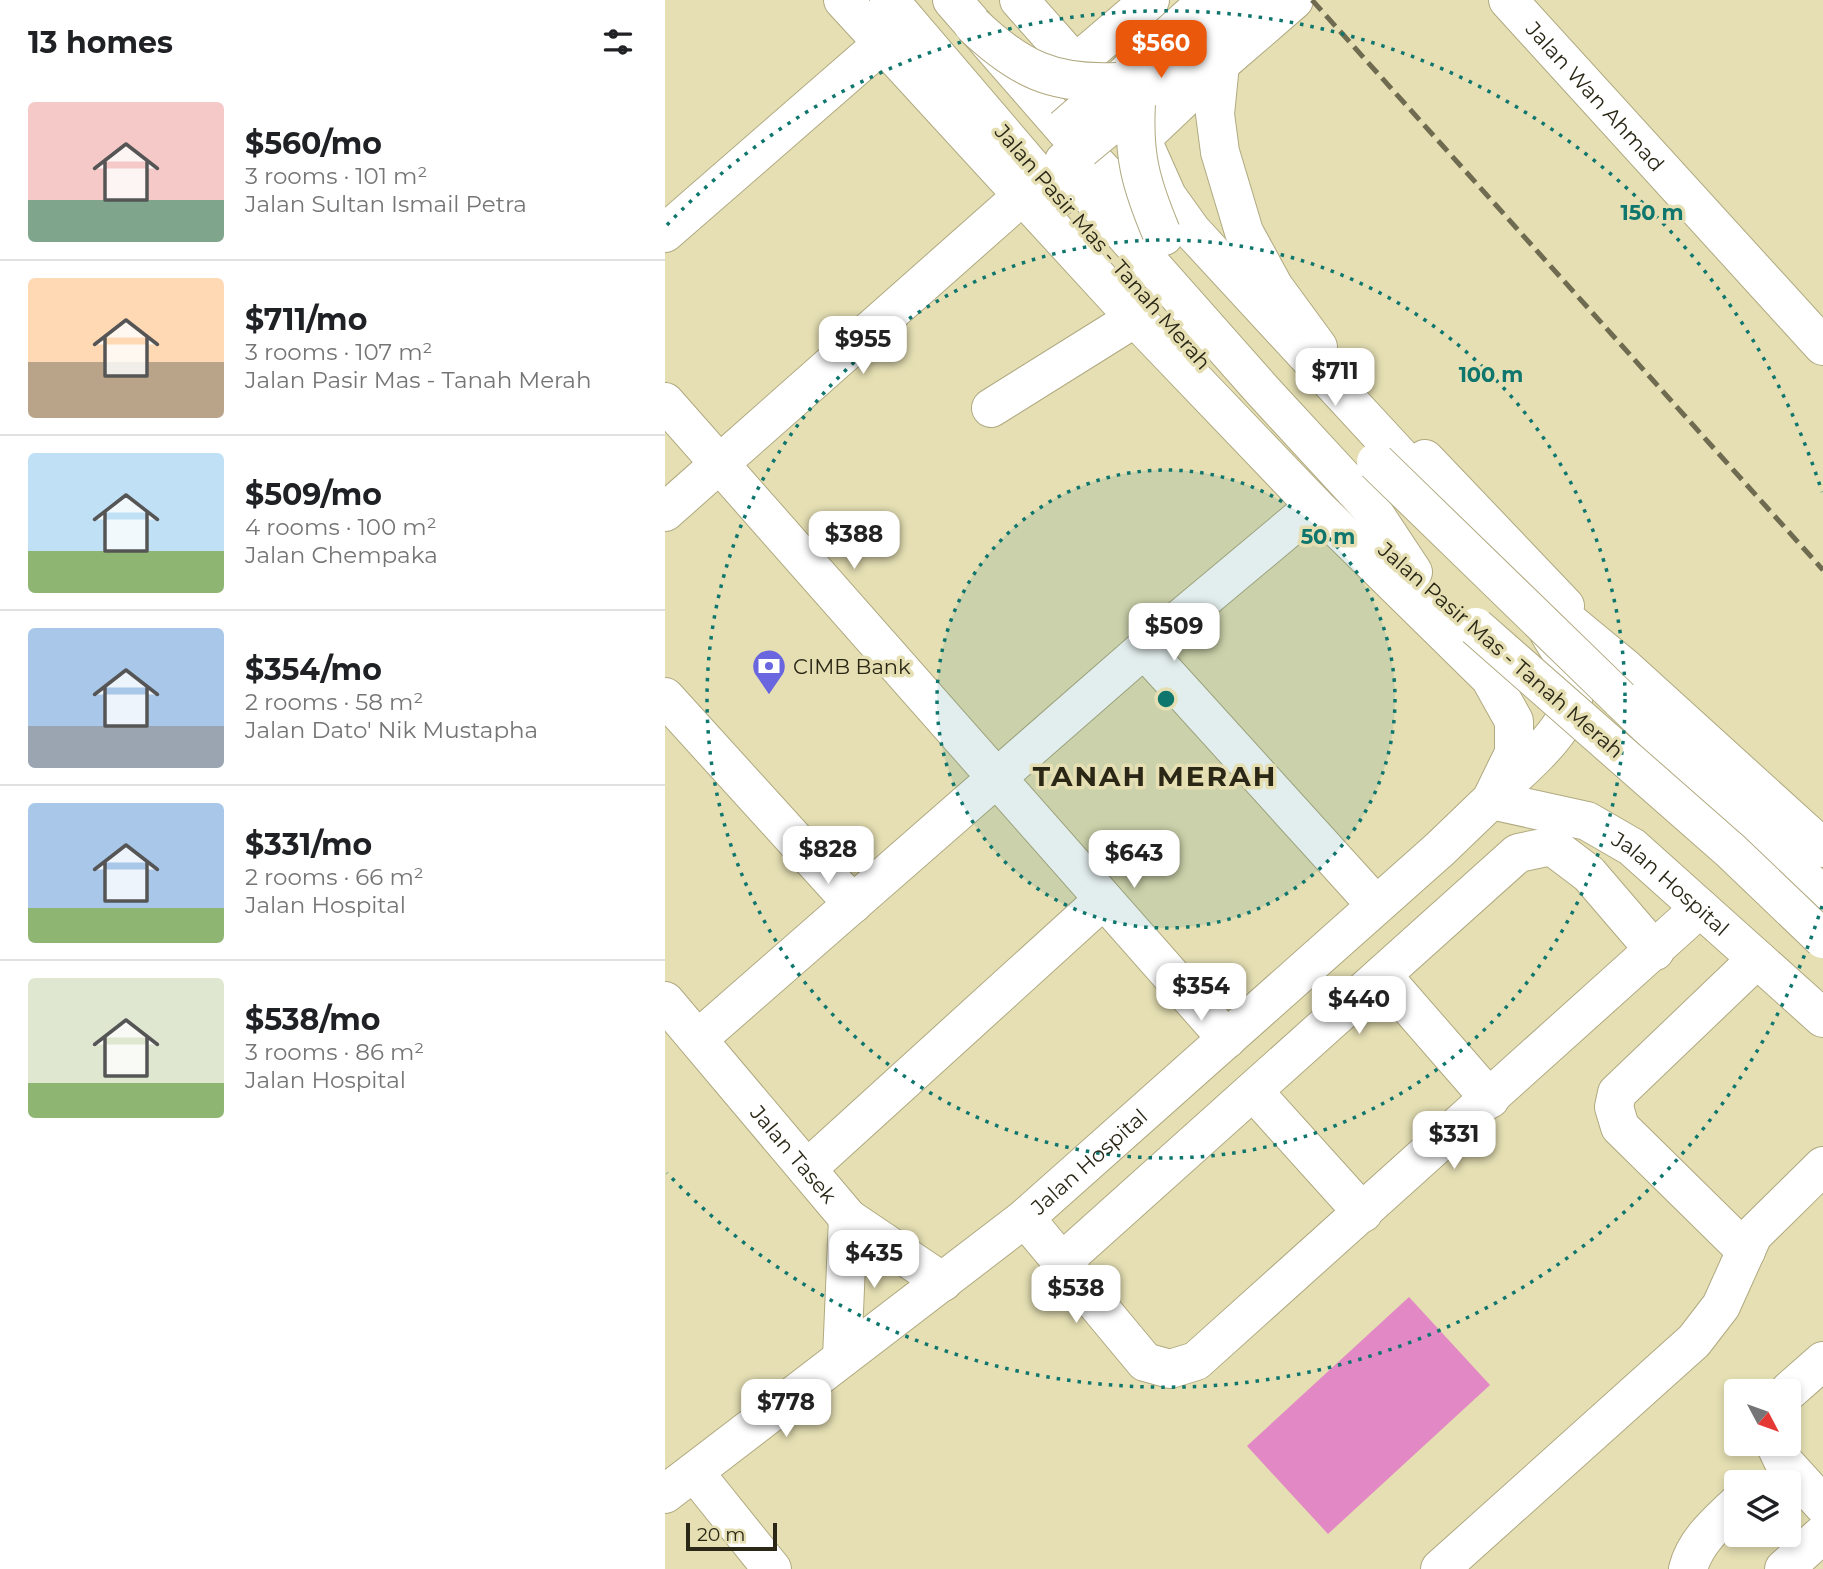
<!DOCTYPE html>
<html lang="en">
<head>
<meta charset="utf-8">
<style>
	:root { --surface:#fff; --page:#f2f2f2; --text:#202124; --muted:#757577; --line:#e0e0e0; --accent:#ea580c }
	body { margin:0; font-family:Montserrat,sans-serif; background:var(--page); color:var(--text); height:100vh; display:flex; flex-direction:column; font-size:26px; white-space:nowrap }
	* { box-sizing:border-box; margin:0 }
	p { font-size:23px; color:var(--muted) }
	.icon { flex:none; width:38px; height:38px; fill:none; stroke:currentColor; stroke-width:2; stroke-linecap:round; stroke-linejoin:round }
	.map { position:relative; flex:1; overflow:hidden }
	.drawer { display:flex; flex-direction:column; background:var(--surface); width:665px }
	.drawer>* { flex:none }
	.needle { width:46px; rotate:131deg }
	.fabs { position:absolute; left:1059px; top:1379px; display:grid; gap:14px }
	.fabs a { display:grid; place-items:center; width:77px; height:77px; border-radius:7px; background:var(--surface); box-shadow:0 4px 10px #0003; font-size:35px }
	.scale { position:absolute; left:21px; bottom:18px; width:91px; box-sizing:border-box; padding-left:7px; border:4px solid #2a2716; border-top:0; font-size:19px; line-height:24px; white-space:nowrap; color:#2a2716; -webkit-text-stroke:5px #e5dfb3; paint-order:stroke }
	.price { position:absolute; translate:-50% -60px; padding:0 16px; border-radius:14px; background:#fff; color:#222; font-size:23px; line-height:46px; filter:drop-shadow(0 2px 4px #0008) }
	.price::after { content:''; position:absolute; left:50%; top:42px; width:21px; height:16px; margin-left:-10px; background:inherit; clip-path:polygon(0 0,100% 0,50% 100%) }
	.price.active { background:var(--accent); color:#fff }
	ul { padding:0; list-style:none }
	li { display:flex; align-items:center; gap:21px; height:175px; padding:0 28px }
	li+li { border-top:2px solid var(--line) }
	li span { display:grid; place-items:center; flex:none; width:196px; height:140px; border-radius:7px; color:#555 }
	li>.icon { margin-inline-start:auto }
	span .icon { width:84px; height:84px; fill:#fffc; stroke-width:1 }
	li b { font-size:30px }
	h2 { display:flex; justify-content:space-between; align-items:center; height:84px; padding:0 28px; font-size:30px }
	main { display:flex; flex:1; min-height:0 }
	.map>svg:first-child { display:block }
	.green { fill:#e288c5 }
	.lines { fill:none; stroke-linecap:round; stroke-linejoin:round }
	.minor-casing { stroke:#b0a980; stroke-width:40 }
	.major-casing { stroke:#b0a980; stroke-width:40 }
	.minor { stroke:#fff; stroke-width:38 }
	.major { stroke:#fff; stroke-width:38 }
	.rail { stroke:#6f6b50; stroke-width:5; stroke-dasharray:14 7; stroke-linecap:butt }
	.major-bridge-casing { stroke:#b0a980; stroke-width:40; stroke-linecap:butt }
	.major-bridge { stroke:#fff; stroke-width:38 }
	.ring { fill:none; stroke:#0f766e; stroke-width:3.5; stroke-dasharray:3.5 7 }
	.labels { text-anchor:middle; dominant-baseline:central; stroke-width:7; stroke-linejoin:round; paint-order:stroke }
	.street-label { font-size:21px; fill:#2a2716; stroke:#e5dfb3 }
	.poi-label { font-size:21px; fill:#2a2716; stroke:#e5dfb3; text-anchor:start }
	.district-label { font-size:28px; font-weight:bold; letter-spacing:2px; fill:#2a2716; stroke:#e5dfb3 }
	.centre { fill:#0f766e; stroke:#e5dfb3; stroke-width:3.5 }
	.ring-label { font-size:21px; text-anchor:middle; font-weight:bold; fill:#0f766e; stroke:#e5dfb3; stroke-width:7; stroke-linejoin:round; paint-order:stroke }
</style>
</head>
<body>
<main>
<section class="drawer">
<h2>13 homes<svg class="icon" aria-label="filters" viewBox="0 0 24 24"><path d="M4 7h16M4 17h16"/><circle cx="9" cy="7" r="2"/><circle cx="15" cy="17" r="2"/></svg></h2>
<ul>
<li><span style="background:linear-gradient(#f6c9c9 70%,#7fa58c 0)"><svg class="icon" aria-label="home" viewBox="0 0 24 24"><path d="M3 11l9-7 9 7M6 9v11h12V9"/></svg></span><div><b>$560/mo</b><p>3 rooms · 101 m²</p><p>Jalan Sultan Ismail Petra</p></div></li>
<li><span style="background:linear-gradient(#ffd9b3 60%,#b9a48a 0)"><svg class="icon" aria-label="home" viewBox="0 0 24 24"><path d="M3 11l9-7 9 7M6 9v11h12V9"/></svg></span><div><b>$711/mo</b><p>3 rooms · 107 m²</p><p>Jalan Pasir Mas - Tanah Merah</p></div></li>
<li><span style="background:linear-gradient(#bfe0f5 70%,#8fb573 0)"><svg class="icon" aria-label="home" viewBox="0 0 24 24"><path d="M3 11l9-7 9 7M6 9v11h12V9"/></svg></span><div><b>$509/mo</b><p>4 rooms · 100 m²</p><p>Jalan Chempaka</p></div></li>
<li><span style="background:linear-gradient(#a9c7e8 70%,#9aa5b1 0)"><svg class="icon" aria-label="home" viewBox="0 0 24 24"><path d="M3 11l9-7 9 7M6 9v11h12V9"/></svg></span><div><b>$354/mo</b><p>2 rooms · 58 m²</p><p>Jalan Dato' Nik Mustapha</p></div></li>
<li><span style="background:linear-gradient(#a9c7e8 75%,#8fb573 0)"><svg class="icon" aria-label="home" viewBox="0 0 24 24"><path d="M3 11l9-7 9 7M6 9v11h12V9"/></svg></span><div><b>$331/mo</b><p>2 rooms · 66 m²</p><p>Jalan Hospital</p></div></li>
<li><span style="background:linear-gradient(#dfe7d0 75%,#8fb573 0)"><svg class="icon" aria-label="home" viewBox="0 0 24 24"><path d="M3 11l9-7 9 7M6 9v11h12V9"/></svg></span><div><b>$538/mo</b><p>3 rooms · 86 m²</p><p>Jalan Hospital</p></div></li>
</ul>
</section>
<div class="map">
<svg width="1158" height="1569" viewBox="0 0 1158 1569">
	<rect width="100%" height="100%" fill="#e5dfb3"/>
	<path class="green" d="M744 1297 825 1385 663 1534 582 1446Z"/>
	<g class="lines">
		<g class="minor-casing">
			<g id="minor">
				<path id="s1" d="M843 0 1158 346"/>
				<path d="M410 64 485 0"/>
				<path d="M555 64 550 114 555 152 579 232 609 287 653 347"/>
				<path d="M477 138 555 64 629 0"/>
				<path d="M0 233 217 44"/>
				<path d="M0 402 562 1039"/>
				<path d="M326 408 470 318"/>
				<path d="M760 459 900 606"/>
				<path d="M0 512 357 196"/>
				<path d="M479 649 710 904"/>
				<path d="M0 697 188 904"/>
				<path d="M717 975 825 1099"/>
				<path id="s2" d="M0 1001 183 1218 278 1282"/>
				<path d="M33 1039 479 649 650 506"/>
				<path d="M588 1091 698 1213"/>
				<path d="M142 1169 438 900"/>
				<path d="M360 1218 480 1362 505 1369 531 1361 1035 908"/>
				<path d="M1081 1251 955 1127 949 1107 952 1093 1092 959"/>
				<path d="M397 1262 853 853 887 846 924 874 990 951"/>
				<path d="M177 1358 183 1218"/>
				<path d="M1124 1391 1158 1361"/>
				<path d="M1110 1444 1118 1461 1158 1505"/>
				<path d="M29 1472 107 1569"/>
				<path d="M775 1569 1029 1341 1056 1306 1088 1235 1158 1166"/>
				<path d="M1023 1569C1030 1542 1051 1524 1071 1505"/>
				<path d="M1119 1569 1158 1534"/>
			</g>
		</g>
		<g class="major-casing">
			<g id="major">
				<path d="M224 0 393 198"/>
				<path d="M287 0 417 149 499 236"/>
				<path d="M354 0 442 99"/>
				<path d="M452 82 543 0"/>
				<path d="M471 104 591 0"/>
				<path d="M481 149 502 196 527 231 778 503"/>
				<path d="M399 161 406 174 598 391 705 507 748 572"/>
				<path d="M863 588 961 669 1158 848"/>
				<path d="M955 699 1158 896"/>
				<path d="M839 786C866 760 924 714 906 671 900 658 891 645 884 633"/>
				<path id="s3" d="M826 800 922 821 967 847 1158 1018"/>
				<path id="s4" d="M0 1494 360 1218 775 849 826 800 849 753V721L825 678 650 506 470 318 178 0"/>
			</g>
		</g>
		<use href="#minor" class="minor"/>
		<use href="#major" class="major"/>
		<path class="rail" d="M647 0 1158 570"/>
		<g class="major-bridge-casing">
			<path id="major-bridge" d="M308 25C354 69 388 85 452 82
				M471 104C468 156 476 184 496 232
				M399 128 452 82
				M417 149 471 104
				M711 462 955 699
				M811 627 1066 851 1158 939"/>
		</g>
		<use href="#major-bridge" class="major-bridge"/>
	</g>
	<circle cx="501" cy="699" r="229" fill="#0f766e" fill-opacity=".12"/>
	<g class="ring">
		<circle cx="501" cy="699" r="229"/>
		<circle cx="501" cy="699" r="459"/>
		<path d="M1157 906A688 688 0 0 1 2 1173M2 225A688 688 0 0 1 1157 492"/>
	</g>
	<defs>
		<g id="bank-pin" transform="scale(1.75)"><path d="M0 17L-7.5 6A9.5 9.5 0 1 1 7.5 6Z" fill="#6966e0" stroke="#e5dfb3"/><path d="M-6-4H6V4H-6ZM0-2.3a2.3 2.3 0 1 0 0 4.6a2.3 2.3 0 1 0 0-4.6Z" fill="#fff"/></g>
	</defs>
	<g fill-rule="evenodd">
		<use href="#bank-pin" x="104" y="666"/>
	</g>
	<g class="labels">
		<g class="street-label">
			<text stroke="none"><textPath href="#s1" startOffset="130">Jalan Wan Ahmad</textPath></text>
			<text transform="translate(438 247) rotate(49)">Jalan Pasir Mas - Tanah Merah</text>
			<text transform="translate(836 650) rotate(41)">Jalan Pasir Mas - Tanah Merah</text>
			<text stroke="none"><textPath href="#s3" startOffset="203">Jalan Hospital</textPath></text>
			<text stroke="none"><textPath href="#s2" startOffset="200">Jalan Tasek</textPath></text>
			<text stroke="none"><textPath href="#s4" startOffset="539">Jalan Hospital</textPath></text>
		</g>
		<g class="poi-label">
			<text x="128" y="666">CIMB Bank</text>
		</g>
		<g class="district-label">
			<text x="490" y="776">TANAH MERAH</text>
		</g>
	</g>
	<circle cx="501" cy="699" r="10" class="centre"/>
	<g class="ring-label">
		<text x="987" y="220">150 m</text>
		<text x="826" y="382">100 m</text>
		<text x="663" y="544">50 m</text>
	</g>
</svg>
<div class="fabs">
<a><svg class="needle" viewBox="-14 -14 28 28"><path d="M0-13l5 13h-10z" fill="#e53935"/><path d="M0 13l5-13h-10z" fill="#757577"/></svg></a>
<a><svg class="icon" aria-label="layers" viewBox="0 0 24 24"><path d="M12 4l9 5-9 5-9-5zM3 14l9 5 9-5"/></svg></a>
</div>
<div class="scale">20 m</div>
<b class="price active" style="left:496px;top:80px">$560</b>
<b class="price" style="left:198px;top:376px">$955</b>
<b class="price" style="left:670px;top:408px">$711</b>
<b class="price" style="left:189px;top:571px">$388</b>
<b class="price" style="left:509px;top:663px">$509</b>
<b class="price" style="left:163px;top:886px">$828</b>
<b class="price" style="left:469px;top:890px">$643</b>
<b class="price" style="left:536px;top:1023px">$354</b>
<b class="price" style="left:694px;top:1036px">$440</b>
<b class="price" style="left:789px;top:1171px">$331</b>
<b class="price" style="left:209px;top:1290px">$435</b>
<b class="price" style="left:411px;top:1325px">$538</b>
<b class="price" style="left:121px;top:1439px">$778</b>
</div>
</main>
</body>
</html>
